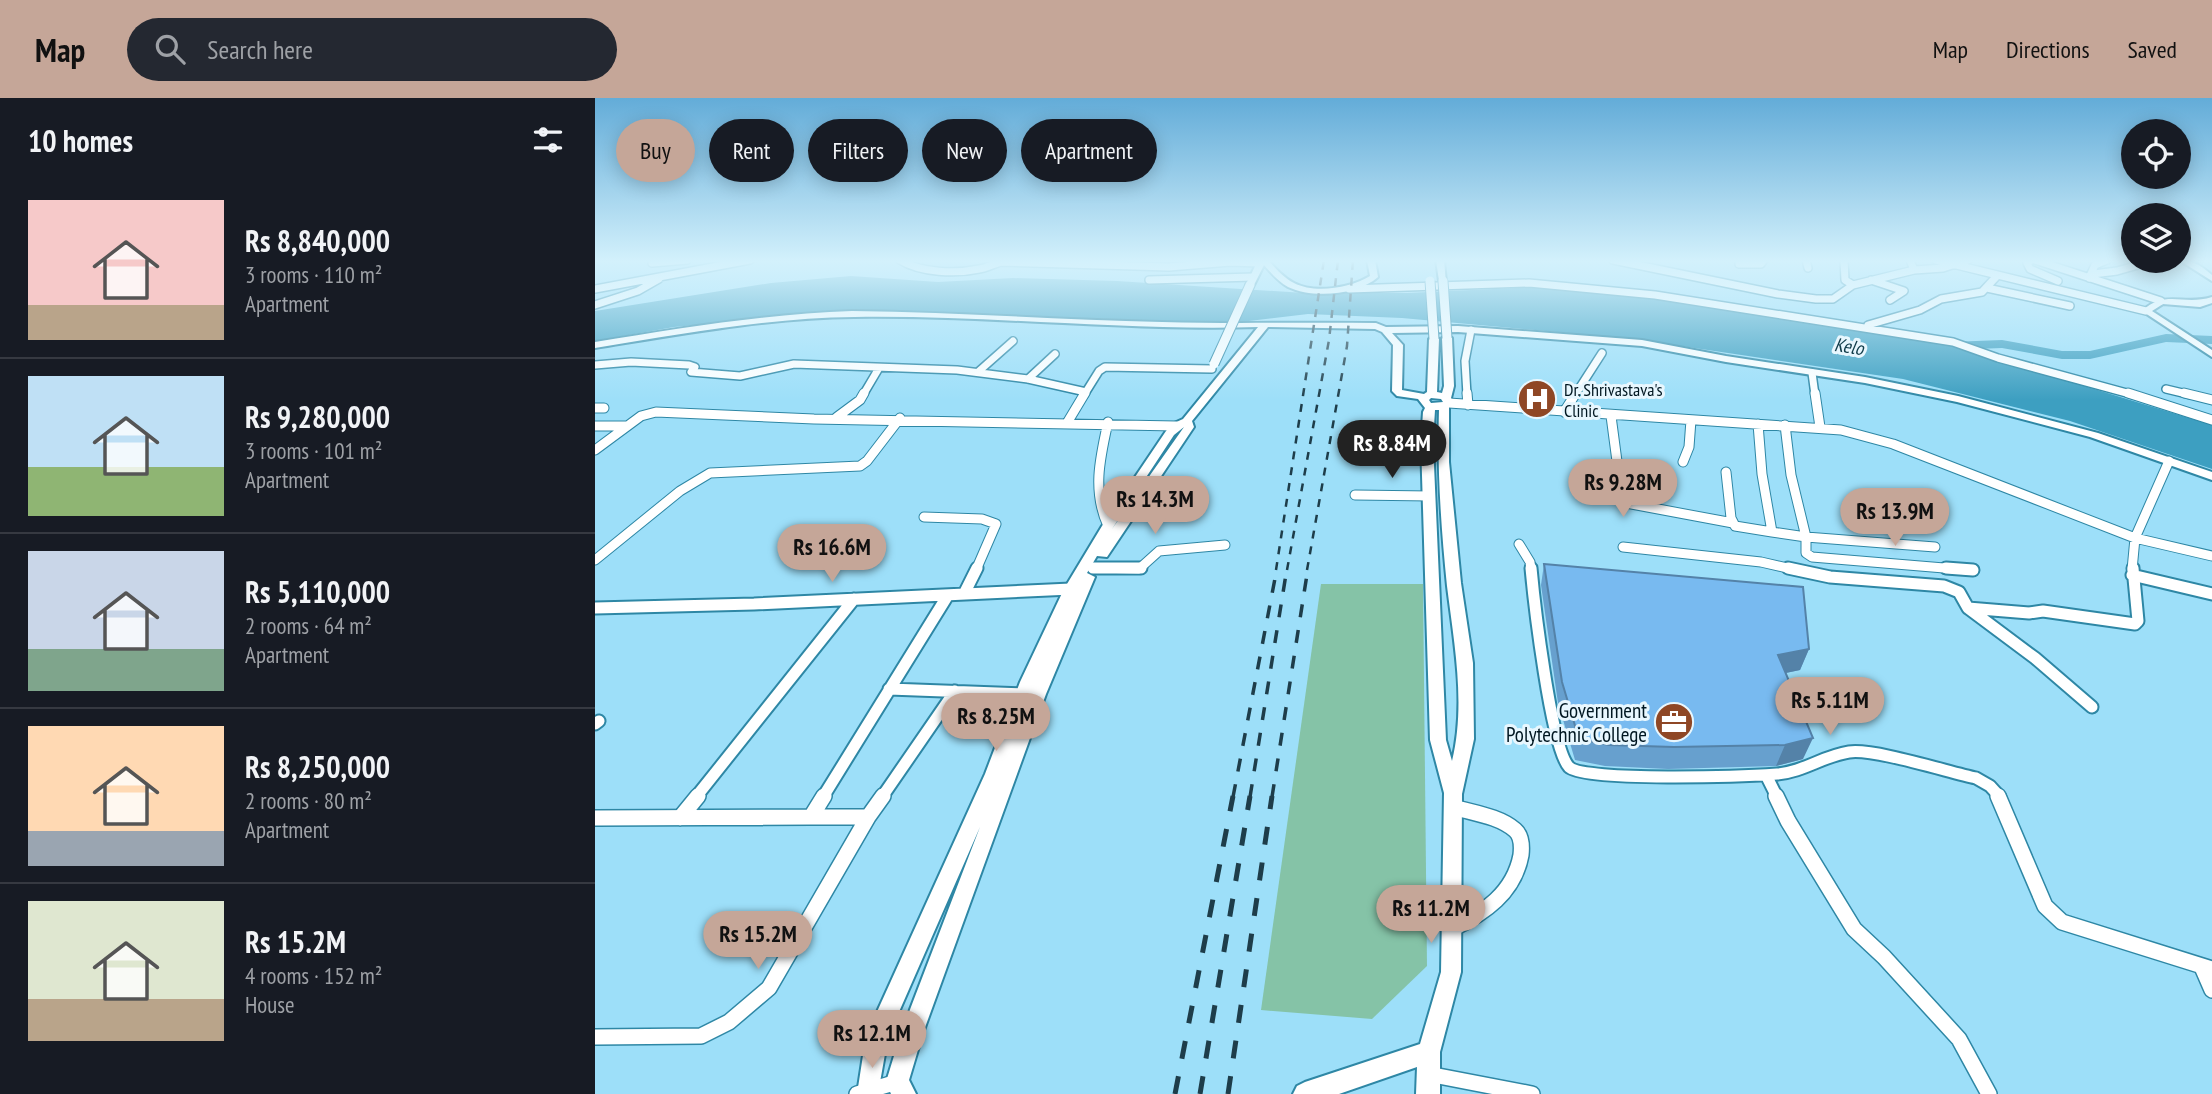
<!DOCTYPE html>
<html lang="en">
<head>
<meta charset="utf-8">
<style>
	:root { --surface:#171b24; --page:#242831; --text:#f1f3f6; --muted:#9ea1a6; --line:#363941; --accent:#c5a698 }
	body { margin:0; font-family:"PT Sans Narrow",sans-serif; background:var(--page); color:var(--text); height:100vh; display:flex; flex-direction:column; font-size:26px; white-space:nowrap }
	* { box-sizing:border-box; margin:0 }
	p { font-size:23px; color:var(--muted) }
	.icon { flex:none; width:38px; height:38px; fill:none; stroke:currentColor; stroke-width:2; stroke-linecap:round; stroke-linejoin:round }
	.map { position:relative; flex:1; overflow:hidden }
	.sheet { display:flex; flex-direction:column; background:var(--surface); width:595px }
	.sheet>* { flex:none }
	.guide { position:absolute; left:21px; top:21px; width:665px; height:63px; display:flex; gap:14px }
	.tools { position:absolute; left:1526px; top:21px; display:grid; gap:14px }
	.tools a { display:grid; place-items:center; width:70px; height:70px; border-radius:50%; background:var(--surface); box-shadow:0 4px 18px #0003; font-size:35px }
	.price { position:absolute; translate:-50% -60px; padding:0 16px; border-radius:24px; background:var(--accent); color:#111; font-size:23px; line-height:46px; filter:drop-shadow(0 2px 4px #0008) }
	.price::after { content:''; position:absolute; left:50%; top:42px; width:21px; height:16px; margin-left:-10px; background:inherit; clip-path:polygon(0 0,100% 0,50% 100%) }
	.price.current { background:#222; color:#fff }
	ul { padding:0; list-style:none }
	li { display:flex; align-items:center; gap:21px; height:175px; padding:0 28px }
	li+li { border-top:2px solid var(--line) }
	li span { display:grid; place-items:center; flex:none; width:196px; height:140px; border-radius:0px; color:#555 }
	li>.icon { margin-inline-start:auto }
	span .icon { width:84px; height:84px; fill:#fffc; stroke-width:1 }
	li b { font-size:30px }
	h2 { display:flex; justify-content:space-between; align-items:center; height:84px; padding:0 28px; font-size:30px }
	.pill { padding:0 24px; border-radius:32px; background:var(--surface); box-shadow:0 4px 18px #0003; font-size:24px; line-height:63px }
	.pill.current { background:var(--accent); color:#111 }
	header { display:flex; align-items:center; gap:42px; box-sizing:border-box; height:98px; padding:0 35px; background:var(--accent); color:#111 }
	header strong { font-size:33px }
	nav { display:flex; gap:38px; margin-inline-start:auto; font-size:24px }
	.search { width:490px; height:63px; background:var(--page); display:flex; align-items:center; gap:18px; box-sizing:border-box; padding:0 24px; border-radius:38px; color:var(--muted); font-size:26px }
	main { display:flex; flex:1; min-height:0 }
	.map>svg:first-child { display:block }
	.green { fill:#85c3a7 }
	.water { fill:#3d9fc1 }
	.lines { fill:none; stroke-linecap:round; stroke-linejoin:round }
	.river { fill:#3d9fc1; fill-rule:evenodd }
	.street-far3-casing { stroke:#2e87a5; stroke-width:10 }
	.street-far2-casing { stroke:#2e87a5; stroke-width:11 }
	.street-far1-casing { stroke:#2e87a5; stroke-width:15 }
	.street-casing { stroke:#2e87a5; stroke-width:18 }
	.secondary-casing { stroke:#2e87a5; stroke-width:4 }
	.street-far3 { stroke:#fff; stroke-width:7 }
	.street-far2 { stroke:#fff; stroke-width:9 }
	.street-far1 { stroke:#fff; stroke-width:11 }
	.street { stroke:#fff; stroke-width:15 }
	.secondary { fill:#fff; fill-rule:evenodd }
	.rail-far2 { stroke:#1e3d4a; stroke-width:2.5; stroke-dasharray:8 8; stroke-linecap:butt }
	.rail-far1 { stroke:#1e3d4a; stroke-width:3.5; stroke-dasharray:13 13; stroke-linecap:butt }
	.rail { stroke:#1e3d4a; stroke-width:5; stroke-dasharray:18 18; stroke-linecap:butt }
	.secondary-bridge-casing { stroke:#2e87a5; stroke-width:11; stroke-linecap:butt }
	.secondary-bridge { stroke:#fff; stroke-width:9 }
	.wall { fill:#67a0ce }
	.shaded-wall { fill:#5482a8 }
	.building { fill:#78baf0; stroke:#5482a8; stroke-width:2 }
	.labels { text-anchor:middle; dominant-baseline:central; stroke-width:6; stroke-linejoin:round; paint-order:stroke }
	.far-poi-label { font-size:18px; fill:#001721; stroke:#e8f7fe; text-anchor:start }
	.far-water-label { font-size:19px; font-style:italic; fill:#103c4a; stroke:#e8f7fe }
	.poi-label { font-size:21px; fill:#001721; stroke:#e8f7fe; text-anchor:end }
</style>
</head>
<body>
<header>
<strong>Map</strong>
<div class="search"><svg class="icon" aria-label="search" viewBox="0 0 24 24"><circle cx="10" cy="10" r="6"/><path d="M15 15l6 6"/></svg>Search here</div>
<nav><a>Map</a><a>Directions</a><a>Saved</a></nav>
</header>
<main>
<section class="sheet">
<h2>10 homes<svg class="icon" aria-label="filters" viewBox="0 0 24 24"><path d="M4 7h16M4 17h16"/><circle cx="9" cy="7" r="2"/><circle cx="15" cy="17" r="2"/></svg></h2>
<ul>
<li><span style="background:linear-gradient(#f6c9c9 75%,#b9a48a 0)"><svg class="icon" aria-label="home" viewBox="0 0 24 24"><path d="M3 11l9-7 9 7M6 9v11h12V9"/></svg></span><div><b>Rs 8,840,000</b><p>3 rooms · 110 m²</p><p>Apartment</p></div></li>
<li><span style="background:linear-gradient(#bfe0f5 65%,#8fb573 0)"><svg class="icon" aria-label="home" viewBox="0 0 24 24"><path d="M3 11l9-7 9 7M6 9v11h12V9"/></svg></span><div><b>Rs 9,280,000</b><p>3 rooms · 101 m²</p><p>Apartment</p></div></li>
<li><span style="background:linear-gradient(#c9d6e8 70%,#7fa58c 0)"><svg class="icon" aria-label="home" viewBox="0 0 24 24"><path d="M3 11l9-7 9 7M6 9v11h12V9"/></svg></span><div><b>Rs 5,110,000</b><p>2 rooms · 64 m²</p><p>Apartment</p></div></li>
<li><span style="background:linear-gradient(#ffd9b3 75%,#9aa5b1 0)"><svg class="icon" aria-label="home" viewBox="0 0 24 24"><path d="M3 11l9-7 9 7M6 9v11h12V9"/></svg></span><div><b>Rs 8,250,000</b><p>2 rooms · 80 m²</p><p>Apartment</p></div></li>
<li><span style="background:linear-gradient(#dfe7d0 70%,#b9a48a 0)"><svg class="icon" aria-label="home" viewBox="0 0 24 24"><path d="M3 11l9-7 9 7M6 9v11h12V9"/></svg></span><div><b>Rs 15.2M</b><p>4 rooms · 152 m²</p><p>House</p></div></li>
</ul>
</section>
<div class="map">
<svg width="1617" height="996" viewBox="0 0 1617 996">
	<rect width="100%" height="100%" fill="#9ddff9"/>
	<path class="green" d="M726 486H828L832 868 777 921 666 912Z"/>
	<path class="water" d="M256 178 343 184 418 180 522 183 710 195H811L942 189 1059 198 1359 248 1617 327V371L1475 323 1308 281 1039 241 807 220 713 216 612 228 523 226 365 215 238 214 79 229 0 243V213L176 185Z"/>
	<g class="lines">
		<path class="river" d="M1571 236 1617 238V246L1571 244 1495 261H1467L1407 250 1355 252 1348 248 1355 244 1407 242 1467 253H1495Z"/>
		<g class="street-far3-casing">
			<path id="street-far3" d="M305 162C326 175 361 176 384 171 392 170 398 166 406 164L574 169 635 164 665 165
				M1018 162 1183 196 1221 201H1238L1258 187 1319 172 1315 162
				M1211 162 1213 170
				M1249 162 1250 182 1258 187
				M1341 162 1551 213
				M1436 162 1432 165 1435 171 1463 183
				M1440 162 1566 203
				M57 165 92 162
				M1144 166H1166L1169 162
				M1319 172 1348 170 1373 162
				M1498 176 1522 173 1557 163
				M1494 180 1500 167 1512 162
				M554 182 658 179
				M1276 182 1309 193 1295 202
				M1392 190 1475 208
				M0 191 155 162
				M754 191 934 185 1060 197 1358 244 1403 260 1539 297
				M0 207 43 193 64 181
				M1273 227 1325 212 1346 201 1387 194 1401 179
				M0 267 36 264 94 267 100 269 96 274 145 278 199 266 362 272 433 281 491 294
				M383 274 418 243
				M1217 275 1220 297
				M433 281 460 256
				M1571 291 1596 297
				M268 297 284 270
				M489 297 504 273 510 269 617 271
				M872 297 870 263 876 232
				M980 297 1007 255"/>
		</g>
		<g class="street-far2-casing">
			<path id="street-far2" d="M872 295 873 307
				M1220 295 1225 329
				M1533 295 1617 322
				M1589 295 1617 302
				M854 305 1246 332 1298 346 1540 440 1617 458
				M0 310H9
				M969 314 981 295
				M1016 318 1027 401 1031 405 1138 425
				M242 319 265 302 269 295
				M513 324C505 360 497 393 513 428
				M472 325 490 295
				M1163 326 1167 376 1177 434 1211 439V455L1217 459 1373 472
				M1190 327 1196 377 1211 439 1340 449
				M0 328H32
				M0 352 46 318 61 314 219 321 581 328
				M1088 364 1094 349 1096 322
				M1131 374 1136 420 1140 428 1177 434
				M760 397 835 398
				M329 419 387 421 401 426 381 472
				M924 446 935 464 936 472
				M1028 449 1166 464 1201 472
				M0 462 85 393 115 375 265 368 272 363 305 320
				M498 470 544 471 564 453 630 447
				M1537 472 1540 440 1574 363"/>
		</g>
		<g class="street-far1-casing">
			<path id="street-far1" d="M498 470H546
				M936 470C939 503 956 650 974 669 989 684 1153 678 1182 676 1208 674 1228 658 1254 654 1278 650 1353 674 1381 680L1395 688 1405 699
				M1193 470 1235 479 1349 488 1364 494 1373 510 1434 515 1448 513 1540 526 1543 523 1538 470
				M1351 470 1378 472
				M1537 477 1617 496
				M369 496 382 470
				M0 510 159 506 476 491
				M1373 510 1440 560 1497 609
				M294 591 429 596
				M0 626 4 623
				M1171 677 1182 699
				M101 699 259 501
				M228 699 353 497
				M287 699 360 593"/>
		</g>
		<g class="street-casing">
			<path id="street" d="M1181 698 1193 723 1259 831 1289 859 1364 941 1394 996
				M1403 698 1450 808 1467 824 1617 871
				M273 719 288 698
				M0 720 216 719 229 698
				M85 720 103 698
				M857 831C889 815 919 795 926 757 927 748 927 738 920 732 904 718 878 715 858 709
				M1607 869 1617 892
				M0 939 106 938 134 924 174 890 273 719H216
				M833 976 937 996
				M262 996 302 984"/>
		</g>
		<g class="secondary-casing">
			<path id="secondary" d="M663 162H673C681 171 689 180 699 185 720 196 755 190 775 178L772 162H780L783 179C763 197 718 201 693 189 684 184 676 175 669 167L658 189H652L651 187Z
				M841 162H849L851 185 844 183Z
				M1584 162C1599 162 1606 168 1617 177V183Z
				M1617 199V205L1605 209 1568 206 1557 213 1617 252V259L1547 213C1571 191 1588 208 1617 199Z
				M257 213C361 214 464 222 567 224 638 226 710 224 781 225L791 229 863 228 1047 242 1131 258 1270 279 1363 298 1503 335 1617 374V382L1495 339 1362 304 1270 285 1131 264 1047 248 863 234 797 235 808 247 807 292 829 296 832 294 834 241 839 238 844 241 842 294 847 295 849 288 847 240 852 237 857 240 859 288 856 300 859 305 854 309V364L866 485 878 565 879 641 867 696 866 874 845 954V996H821L822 969 744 996H698L702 988 710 984 825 946 846 874 849 695 835 642 826 344 828 314 830 310 823 301 802 298 797 293 798 247 787 234 780 231 673 229 597 323 599 329 512 459 502 458 492 475 500 479 451 596 328 935 314 982 321 996H296L291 984 306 935 385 729 293 939 284 990 287 996H262L271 938 390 676 425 584 469 491 507 428 571 333 577 326 588 321 663 229C528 233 394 217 259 219 172 220 86 236 0 250V244C85 230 170 216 257 213ZM836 300 846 301 848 304 836 305 834 302ZM840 312H844C842 371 846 429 852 488 859 545 871 606 857 663L851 642 838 344ZM589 329 517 431 579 337Z"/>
		</g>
		<use href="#street-far3" class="street-far3"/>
		<use href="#street-far2" class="street-far2"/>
		<use href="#street-far1" class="street-far1"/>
		<use href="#street" class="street"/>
		<use href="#secondary" class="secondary"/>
		<path class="rail-far2" d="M681 472 729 162
			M692 472 734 242 743 162
			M712 472 752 248 758 162"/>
		<path class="rail-far1" d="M638 699 682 470
			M655 699 692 470
			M677 699 713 470"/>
		<path class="rail" d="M580 996 638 698
			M605 996 655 698
			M633 996 677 698"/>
		<g class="secondary-bridge-casing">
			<path id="secondary-bridge" d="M835 183 839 241
				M848 183 852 240
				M619 266 655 187"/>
		</g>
		<use href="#secondary-bridge" class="secondary-bridge"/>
	</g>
	<path class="wall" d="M949 466 1214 551 1205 572 1191 575 1208 661 1181 668 1073 671 1010 668 980 662 963 605 946 487Z"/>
	<path class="shaded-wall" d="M1214 551 1205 572 1175 578 1183 557Z
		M1218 640 1208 661 1181 668 1190 647Z"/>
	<path class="building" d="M949 466 1208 489 1214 551 1183 557 1218 640 1190 647 1079 649 1014 647 984 641 967 584Z"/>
	<linearGradient id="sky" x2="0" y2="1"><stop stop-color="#63acd8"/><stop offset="0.54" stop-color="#d3f1fc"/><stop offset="1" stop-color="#d3f1fc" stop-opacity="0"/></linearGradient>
	<rect width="1617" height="302" fill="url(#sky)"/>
	<defs>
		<g id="hospital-disc" transform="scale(2.0125)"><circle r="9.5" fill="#8f4725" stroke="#e8f7fe"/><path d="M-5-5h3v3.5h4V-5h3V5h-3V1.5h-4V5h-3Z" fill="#fff"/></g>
		<g id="office-disc" transform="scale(2.0125)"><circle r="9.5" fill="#8f4725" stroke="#e8f7fe"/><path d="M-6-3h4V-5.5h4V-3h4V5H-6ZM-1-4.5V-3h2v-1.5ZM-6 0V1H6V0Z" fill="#fff"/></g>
	</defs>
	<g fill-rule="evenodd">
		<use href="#hospital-disc" x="942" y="301"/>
		<use href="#office-disc" x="1079" y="624"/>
	</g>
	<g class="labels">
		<g class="far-poi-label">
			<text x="969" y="291">Dr. Shrivastava's<tspan x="969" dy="21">Clinic</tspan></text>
		</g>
		<g class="far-water-label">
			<text transform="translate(1254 248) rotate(9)">Kelo</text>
		</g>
		<g class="poi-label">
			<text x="1052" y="612">Government<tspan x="1052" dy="24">Polytechnic College</tspan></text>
		</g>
	</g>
</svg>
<div class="tools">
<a><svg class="icon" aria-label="locate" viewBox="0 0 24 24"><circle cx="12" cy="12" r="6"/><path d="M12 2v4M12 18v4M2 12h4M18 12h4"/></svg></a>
<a><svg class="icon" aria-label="layers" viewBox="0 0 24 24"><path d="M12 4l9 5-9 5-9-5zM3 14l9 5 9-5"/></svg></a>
</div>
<b class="price current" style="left:797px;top:382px">Rs 8.84M</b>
<b class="price" style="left:1028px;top:421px">Rs 9.28M</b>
<b class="price" style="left:560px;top:438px">Rs 14.3M</b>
<b class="price" style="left:1300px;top:450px">Rs 13.9M</b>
<b class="price" style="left:237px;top:486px">Rs 16.6M</b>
<b class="price" style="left:1235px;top:639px">Rs 5.11M</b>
<b class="price" style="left:401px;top:655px">Rs 8.25M</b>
<b class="price" style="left:836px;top:847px">Rs 11.2M</b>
<b class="price" style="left:163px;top:873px">Rs 15.2M</b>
<b class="price" style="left:277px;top:972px">Rs 12.1M</b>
<div class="guide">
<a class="pill current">Buy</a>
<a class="pill">Rent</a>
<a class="pill">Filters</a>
<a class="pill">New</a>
<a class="pill">Apartment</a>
</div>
</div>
</main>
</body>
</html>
